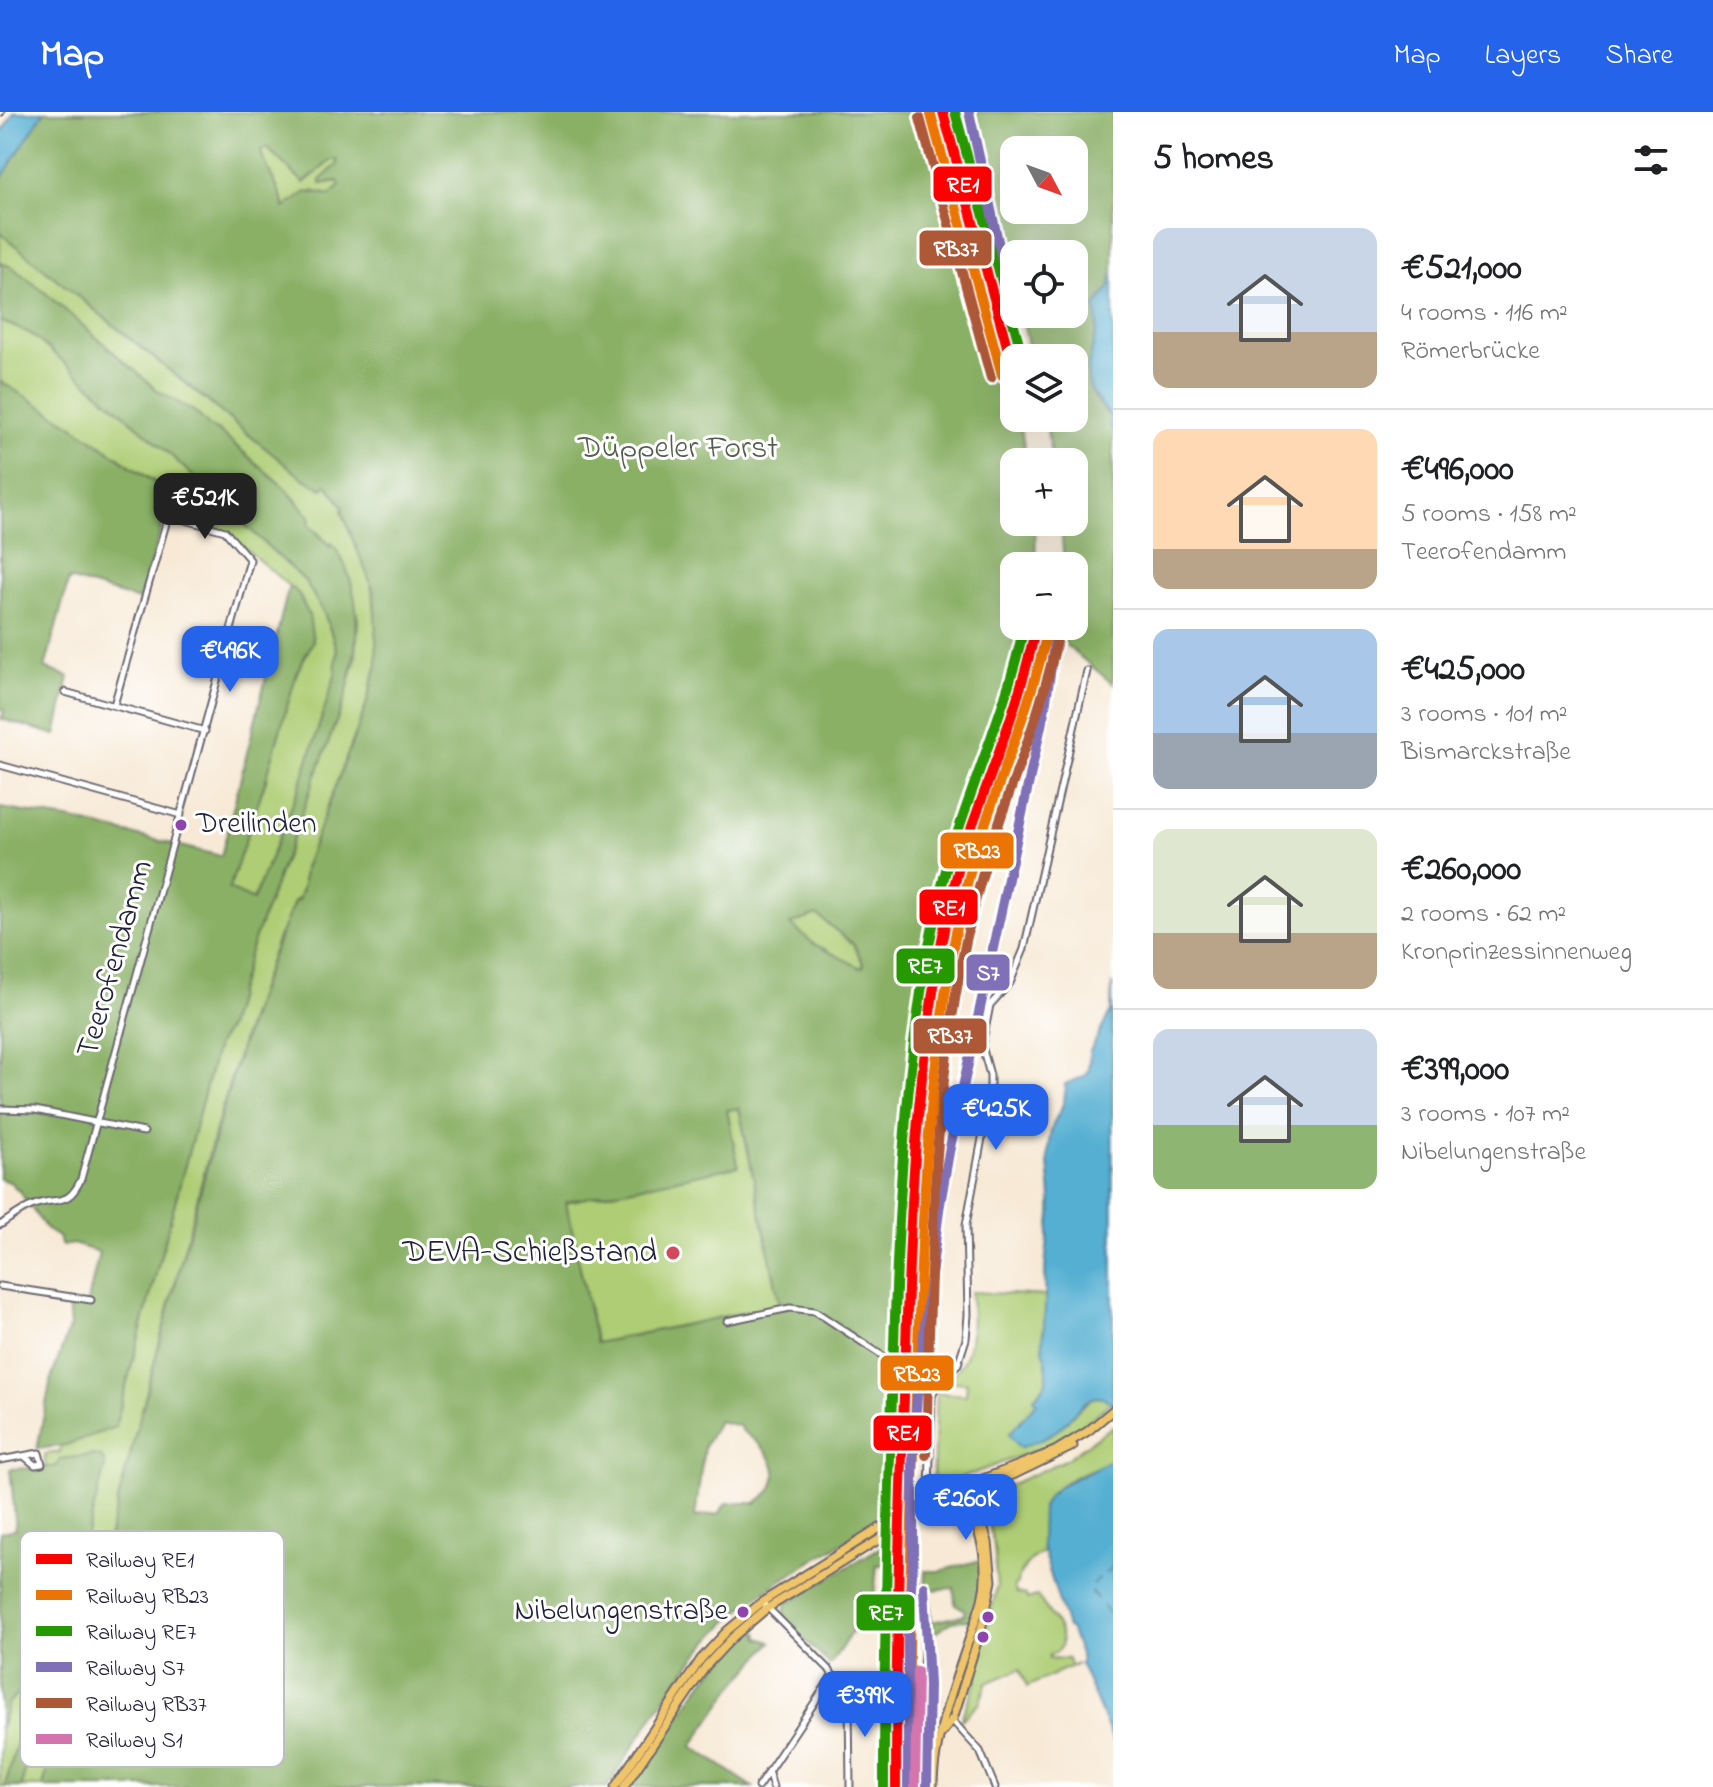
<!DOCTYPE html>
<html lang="en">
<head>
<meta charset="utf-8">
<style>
	:root { --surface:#fff; --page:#f6f6f6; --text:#202124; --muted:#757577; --line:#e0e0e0; --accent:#2563eb }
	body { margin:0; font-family:"Indie Flower",sans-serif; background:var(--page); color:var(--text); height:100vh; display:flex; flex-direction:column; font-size:30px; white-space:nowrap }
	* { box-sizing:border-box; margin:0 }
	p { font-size:26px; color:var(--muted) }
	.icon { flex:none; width:44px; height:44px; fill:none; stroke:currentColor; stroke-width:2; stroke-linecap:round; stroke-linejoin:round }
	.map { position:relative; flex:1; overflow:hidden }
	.side { display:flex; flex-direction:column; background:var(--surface); width:600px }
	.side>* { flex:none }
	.needle { width:52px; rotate:131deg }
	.fabs { position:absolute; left:1000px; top:24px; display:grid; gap:16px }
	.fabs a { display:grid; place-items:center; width:88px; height:88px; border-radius:16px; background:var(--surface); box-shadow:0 8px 32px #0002; font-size:40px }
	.price { position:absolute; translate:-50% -68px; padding:0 18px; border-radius:16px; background:var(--accent); color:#fff; font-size:26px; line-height:52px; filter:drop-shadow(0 2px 4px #0008) }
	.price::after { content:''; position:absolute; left:50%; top:48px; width:24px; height:18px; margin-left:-12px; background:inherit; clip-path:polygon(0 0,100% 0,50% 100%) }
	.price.current { background:#222; color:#fff }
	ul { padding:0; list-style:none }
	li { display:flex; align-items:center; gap:24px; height:200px; padding:0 40px }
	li+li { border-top:2px solid var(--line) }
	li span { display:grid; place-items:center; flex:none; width:224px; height:160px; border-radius:16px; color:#555 }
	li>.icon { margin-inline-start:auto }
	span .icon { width:96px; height:96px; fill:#fffc; stroke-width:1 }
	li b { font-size:34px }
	h2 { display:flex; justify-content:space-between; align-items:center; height:96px; padding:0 40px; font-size:34px }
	header { display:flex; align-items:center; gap:48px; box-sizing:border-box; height:112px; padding:0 40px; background:var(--accent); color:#fff }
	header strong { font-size:38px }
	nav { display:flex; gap:44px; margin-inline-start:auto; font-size:28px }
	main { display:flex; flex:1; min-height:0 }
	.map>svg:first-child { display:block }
	.green { fill:#aecd74; stroke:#687858; stroke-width:2 }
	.forest { fill:#8ab066; stroke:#566950; stroke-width:2; fill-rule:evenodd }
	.water { fill:#54afd2; stroke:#3b6886; stroke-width:2 }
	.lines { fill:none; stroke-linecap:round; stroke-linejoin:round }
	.ferry { stroke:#38617f; stroke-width:2; stroke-dasharray:10 8; stroke-linecap:butt }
	.minor-casing { stroke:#6d6871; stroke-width:9 }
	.major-casing { stroke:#6d6871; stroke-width:11 }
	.minor { stroke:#fff; stroke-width:5 }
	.major { stroke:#f0c469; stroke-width:7 }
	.tram { stroke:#22223b; stroke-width:2 }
	.rail-1-casing { stroke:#fff; stroke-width:16 }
	.rail-2-casing { stroke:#fff; stroke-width:16 }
	.rail-3-casing { stroke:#fff; stroke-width:16 }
	.rail-4-casing { stroke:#fff; stroke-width:16 }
	.rail-5-casing { stroke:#fff; stroke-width:16 }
	.rail-6-casing { stroke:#fff; stroke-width:16 }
	.rail-1 { stroke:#f00; stroke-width:10 }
	.rail-2 { stroke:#eb7405; stroke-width:10 }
	.rail-3 { stroke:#269900; stroke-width:10 }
	.rail-4 { stroke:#8070b7; stroke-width:10 }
	.rail-5 { stroke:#ad5937; stroke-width:10 }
	.rail-6 { stroke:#d474ae; stroke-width:10 }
	.bus-dot { fill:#8e44ad; stroke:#fff; stroke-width:3 }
	.poi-dot { fill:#d1495b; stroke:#fff; stroke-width:3 }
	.labels { text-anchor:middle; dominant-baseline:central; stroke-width:6; stroke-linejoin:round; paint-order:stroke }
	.bus-label { font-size:30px; fill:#22223b; stroke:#fff; text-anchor:start }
	.park-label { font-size:32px; fill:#535e4f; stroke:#fff }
	.street-label { font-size:32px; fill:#22223b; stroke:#fff }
	.poi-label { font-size:32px; fill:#22223b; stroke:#fff; text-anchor:end }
	.key { fill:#fff; stroke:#bdbdc4; stroke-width:2 }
	.key-label { font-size:22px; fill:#22223b }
	.line-badge { stroke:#fff; stroke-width:3 }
	.badge-label { font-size:22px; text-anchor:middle; font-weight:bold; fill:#fff }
</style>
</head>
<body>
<header>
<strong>Map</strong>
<nav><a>Map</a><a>Layers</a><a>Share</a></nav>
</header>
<main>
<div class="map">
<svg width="1113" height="1675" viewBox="0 0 1113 1675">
	<rect width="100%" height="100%" fill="#fff"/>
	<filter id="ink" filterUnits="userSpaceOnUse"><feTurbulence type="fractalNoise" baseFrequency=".0125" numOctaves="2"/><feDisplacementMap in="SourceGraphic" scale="16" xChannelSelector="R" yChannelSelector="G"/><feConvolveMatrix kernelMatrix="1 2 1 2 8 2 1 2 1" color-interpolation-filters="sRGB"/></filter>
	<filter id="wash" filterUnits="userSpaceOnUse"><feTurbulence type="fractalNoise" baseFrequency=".006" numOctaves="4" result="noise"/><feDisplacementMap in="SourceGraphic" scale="32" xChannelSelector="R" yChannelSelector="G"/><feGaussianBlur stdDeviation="1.8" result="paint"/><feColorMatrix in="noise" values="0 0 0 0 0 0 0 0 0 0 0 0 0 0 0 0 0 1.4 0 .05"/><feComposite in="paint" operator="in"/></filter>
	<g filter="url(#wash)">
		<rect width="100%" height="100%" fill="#f7e9d5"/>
		<path class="green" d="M267 36 304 71 331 48H337V53L321 68V72L338 69 340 74 330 83 314 79 284 96 283 88 262 44 261 38Z
			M0 121 301 365 323 377 325 371 344 394 352 426 370 466 377 512V552L365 597 304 756 303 773 298 789 278 825 245 919 212 1030 43 1675H21L58 1354 46 1356 44 1342 60 1340V1334L115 1315 217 933 228 915 250 839 345 586 356 545 358 508 350 466 341 444 309 412 297 389 284 375 219 319 210 315 195 300 158 279 42 178 0 152Z
			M0 209 30 221 163 336 305 469 325 503 337 538 335 564 300 674 253 788 229 777 267 664 297 560 313 529 297 481 225 419 203 413 158 372 73 314 0 269Z
			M817 803 854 833 864 853 861 857 814 832 790 812Z
			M739 996 780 1193 596 1231 566 1090 738 1054 727 998Z
			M971 1180 1047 1184C1047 1199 1043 1214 1043 1228 1043 1253 1057 1265 1034 1286L1038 1290 1010 1322 1065 1309 1093 1285H1103L1111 1290 1087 1310 1047 1334 936 1375 933 1372 936 1281 966 1283 967 1271 945 1269C975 1248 973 1214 971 1180Z
			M1113 1314V1349L1078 1363 1059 1374 1048 1384 1041 1431 1044 1440C1033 1442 1018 1462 1017 1472L1014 1474 1016 1481 1026 1483 1027 1487 1037 1484C1046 1497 1079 1535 1050 1543L1049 1546 1068 1547 1070 1554 1078 1551 1027 1575 1020 1557 987 1571 979 1592 960 1609 977 1568 979 1549 997 1475 994 1434 983 1385 1065 1348Z
			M34 1564 5 1675H0V1617L7 1592Z"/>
		<path class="forest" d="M44 0H935L1014 290V306H1018L1028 350H1014V410H1035L1036 454H1014V514H1031C1021 601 973 678 951 762 915 904 903 1066 899 1213L885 1214 884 1237 899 1250 890 1394 885 1385 880 1408C829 1440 764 1473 722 1515 676 1562 643 1621 607 1675H43C89 1499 135 1322 182 1147 215 1025 245 903 295 788H298L303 773 304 757 365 597 377 552 374 480 342 400 343 394 326 372 323 377 301 365 0 121V68ZM267 36 304 71 331 48H337V53L320 68 321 72 338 69 340 74 330 83 306 80 284 96 283 88 262 44 261 38ZM817 803 854 833 864 853 861 856 814 832 790 812ZM739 996 780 1193 596 1231 566 1090 738 1054 727 998ZM718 1309 740 1314 741 1318C758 1330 786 1351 771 1378 768 1382 760 1387 756 1391H726L719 1402 695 1405 704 1335Z
			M949 0H962L1013 236Z
			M975 0H1113V162L1109 176 1096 196C1105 223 1079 250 1091 278 1095 288 1104 297 1110 305L1109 312 1113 319V572L1061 529 1063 514H1074V454H1064L1061 410H1074V350H1052L1045 306H1074V246H1031L1021 202H1074V142H1014V171ZM1014 38H1074V98H1014Z
			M1 151 12 155 42 178 158 279 195 300 210 315 218 319 284 375 311 406 309 412 330 435 332 431C366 479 359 532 345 586L250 839 228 915 217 933 115 1315 66 1333 37 1337 51 1267 70 1214 68 1191 87 1194 99 1140 73 1132 62 1134 58 1125 47 1118 19 1079 10 1070 0 1067V696L73 708 221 744 289 474 298 481 309 503 313 529 297 560 267 664 229 777 253 788 300 674 335 564 337 538 325 503 305 469 163 336 30 221 0 209Z
			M0 269 73 314 202 404 203 413 172 402 166 403 139 488 69 467 45 556 69 565 56 623 1 607 4 599 0 597Z
			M92 1343 102 1345 105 1354 21 1675H5L34 1566 7 1592 0 1617V1420L16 1417 10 1357C27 1355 41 1357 57 1354L60 1347Z
			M894 1427V1453H877L874 1486 830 1553 787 1510 784 1501 786 1492Z
			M981 1448V1475L973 1509C946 1505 949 1516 930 1523L925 1459H940ZM954 1476 955 1492 965 1498V1503L932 1510 929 1478Z
			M750 1518 758 1520 759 1526 772 1530 732 1576 692 1634 753 1675H632C668 1620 702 1563 750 1518Z"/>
		<path class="water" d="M14 0H44L0 68V23Z
			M1113 162V319L1109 312 1110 304C1104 296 1095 287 1091 278 1079 250 1105 223 1095 196L1109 176Z
			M1112 871 1113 1292C1087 1270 1074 1308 1056 1319 1046 1326 1032 1331 1020 1336L1009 1322 1037 1290 1034 1286C1059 1264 1040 1251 1043 1224 1045 1203 1046 1184 1045 1163 1045 1142 1049 1124 1051 1103 1053 1076 1044 1050 1050 1023 1055 999 1067 998 1065 972L1083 965 1088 959 1090 939 1111 899Z
			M1109 1349H1113V1628L1080 1551 1082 1548 1070 1517 1067 1516 1041 1432 1042 1395 1048 1384 1059 1374Z"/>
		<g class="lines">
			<path class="ferry" d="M1113 1455 1089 1476 1113 1508"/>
		</g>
	</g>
	<g filter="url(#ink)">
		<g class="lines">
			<g class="minor-casing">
				<path id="minor" d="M0 1 1 0
					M65 580 205 619
					M0 653 181 703
					M0 997 35 998 144 1020
					M0 1113C11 1106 22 1097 34 1093 58 1084 68 1096 81 1067L250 448 225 419 171 404 167 408 114 593
					M0 1174 91 1188
					M727 1209 790 1196 815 1199 883 1244 892 1256 895 1269 885 1415
					M0 1348 39 1341 42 1352 35 1353 24 1344
					M935 1393 929 1376 932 1285 938 1269 958 1252 966 1227 968 1203 966 1113 990 983V963L982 934 990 893 1010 871 1024 837 1087 559
					M762 1490 829 1557 849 1590 850 1675
					M849 1590H866
					M951 1607 980 1639 995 1675
					M768 1659 773 1675
					M758 1675 833 1563"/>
			</g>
			<g class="major-casing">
				<path id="major" d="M940 1623 953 1607 984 1507 992 1469 988 1430 971 1375
					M615 1675 701 1547 727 1519 762 1490 918 1392 1055 1339 1088 1319 1113 1298
					M624 1675 706 1554 733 1525 766 1497 935 1393 1015 1362 1073 1334
					M933 1675C933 1617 965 1545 982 1488 992 1449 977 1415 965 1379"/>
			</g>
			<use href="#minor" class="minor"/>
			<use href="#major" class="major"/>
			<path class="tram" d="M913 1419 920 1478V1559"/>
			<g class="rail-1-casing">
				<path id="rail-1" d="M943 0 1014 260
					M896 1675C896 1528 900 1381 906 1234 910 1104 916 973 939 844 946 804 955 765 968 726 992 656 1021 588 1036 514"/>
			</g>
			<g class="rail-2-casing">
				<path id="rail-2" d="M931 3 1002 263
					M908 1675C908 1528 912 1380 918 1233 922 1104 928 975 951 847 957 813 964 780 974 747 997 669 1031 596 1048 516"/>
			</g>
			<g class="rail-3-casing">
				<path id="rail-3" d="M955 0 1023 246
					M884 1675C884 1528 888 1381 894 1234 898 1104 904 973 927 844 934 808 941 772 952 738 975 663 1008 592 1024 514"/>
			</g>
			<g class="rail-4-casing">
				<path id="rail-4" d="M969 0 1014 201
					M924 1475 929 1573 927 1675
					M908 1675V1513L913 1449V1338L918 1271 939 1098 949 1040 1045 595 1057 514"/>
			</g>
			<g class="rail-5-casing">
				<path id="rail-5" d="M920 6 991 266
					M926 1343C931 1163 930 978 972 802 995 705 1039 616 1059 519"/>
			</g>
			<g class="rail-6-casing">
				<path id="rail-6" d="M915 1675 917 1559"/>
			</g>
			<use href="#rail-1" class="rail-1"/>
			<use href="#rail-2" class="rail-2"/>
			<use href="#rail-3" class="rail-3"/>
			<use href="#rail-4" class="rail-4"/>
			<use href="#rail-5" class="rail-5"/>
			<use href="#rail-6" class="rail-6"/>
		</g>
	</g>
	<g class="bus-dot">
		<circle cx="181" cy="713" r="7"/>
		<circle cx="743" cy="1500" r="7"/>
		<circle cx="988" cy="1505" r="7"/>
		<circle cx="983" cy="1525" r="7"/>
	</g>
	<circle class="poi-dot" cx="673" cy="1141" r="8"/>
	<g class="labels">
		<g class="bus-label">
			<text x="196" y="713">Dreilinden</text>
			<text x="728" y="1500" text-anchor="end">Nibelungenstraße</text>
		</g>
		<g class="park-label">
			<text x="678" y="337">Düppeler Forst</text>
		</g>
		<g class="street-label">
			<text transform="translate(116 847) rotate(-74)">Teerofendamm</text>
		</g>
		<g class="poi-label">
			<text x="657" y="1141">DEVA-Schießstand</text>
		</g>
	</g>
	<rect x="20" y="1419" width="264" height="236" rx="12" class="key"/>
	<rect x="36" y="1442" width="36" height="10" fill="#f00"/>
	<rect x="36" y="1478" width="36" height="10" fill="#eb7405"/>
	<rect x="36" y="1514" width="36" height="10" fill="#269900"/>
	<rect x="36" y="1550" width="36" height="10" fill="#8070b7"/>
	<rect x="36" y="1586" width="36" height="10" fill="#ad5937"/>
	<rect x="36" y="1622" width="36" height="10" fill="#d474ae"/>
	<g class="key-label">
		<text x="86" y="1455">Railway RE1</text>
		<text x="86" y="1491">Railway RB23</text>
		<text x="86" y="1527">Railway RE7</text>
		<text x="86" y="1563">Railway S7</text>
		<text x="86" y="1599">Railway RB37</text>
		<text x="86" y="1635">Railway S1</text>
	</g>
	<g class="line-badge">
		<rect x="932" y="53" width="61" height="38" rx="8" fill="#f00"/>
		<rect x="918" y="117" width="75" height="38" rx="8" fill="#ad5937"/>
		<rect x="939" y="719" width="76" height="39" rx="8" fill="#eb7405"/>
		<rect x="918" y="776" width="61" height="38" rx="8" fill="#f00"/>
		<rect x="895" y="835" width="61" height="38" rx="8" fill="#269900"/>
		<rect x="965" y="841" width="46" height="39" rx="8" fill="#8070b7"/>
		<rect x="912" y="905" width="76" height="38" rx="8" fill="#ad5937"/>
		<rect x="879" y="1242" width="76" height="38" rx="8" fill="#eb7405"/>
		<rect x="872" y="1302" width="61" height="38" rx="8" fill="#f00"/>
		<rect x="855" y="1481" width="61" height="39" rx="8" fill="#269900"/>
	</g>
	<g class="badge-label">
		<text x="963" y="80">RE1</text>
		<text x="956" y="144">RB37</text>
		<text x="977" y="746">RB23</text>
		<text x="949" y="803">RE1</text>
		<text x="925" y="861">RE7</text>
		<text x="988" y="868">S7</text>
		<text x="950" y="931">RB37</text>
		<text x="917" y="1269">RB23</text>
		<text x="903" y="1328">RE1</text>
		<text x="886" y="1508">RE7</text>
	</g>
</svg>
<div class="fabs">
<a><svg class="needle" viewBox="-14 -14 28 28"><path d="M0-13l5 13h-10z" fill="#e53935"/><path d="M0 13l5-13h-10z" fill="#757577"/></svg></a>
<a><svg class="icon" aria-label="locate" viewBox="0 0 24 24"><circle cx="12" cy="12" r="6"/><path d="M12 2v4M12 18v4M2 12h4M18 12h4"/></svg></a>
<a><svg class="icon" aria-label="layers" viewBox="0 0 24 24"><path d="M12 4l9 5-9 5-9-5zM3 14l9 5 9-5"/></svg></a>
<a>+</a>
<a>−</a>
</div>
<b class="price current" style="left:205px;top:429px">€521K</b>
<b class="price" style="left:230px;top:582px">€496K</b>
<b class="price" style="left:996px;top:1040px">€425K</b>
<b class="price" style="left:966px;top:1430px">€260K</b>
<b class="price" style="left:865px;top:1627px">€399K</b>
</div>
<section class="side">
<h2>5 homes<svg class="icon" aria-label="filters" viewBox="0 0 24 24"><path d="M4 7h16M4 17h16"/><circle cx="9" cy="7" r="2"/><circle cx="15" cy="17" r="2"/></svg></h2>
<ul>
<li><span style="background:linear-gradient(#c9d6e8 65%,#b9a48a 0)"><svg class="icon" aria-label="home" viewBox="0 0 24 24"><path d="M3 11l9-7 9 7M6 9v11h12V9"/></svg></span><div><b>€521,000</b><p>4 rooms · 116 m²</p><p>Römerbrücke</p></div></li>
<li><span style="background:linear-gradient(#ffd9b3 75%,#b9a48a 0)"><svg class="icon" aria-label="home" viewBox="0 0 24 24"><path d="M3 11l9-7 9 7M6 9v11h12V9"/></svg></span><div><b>€496,000</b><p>5 rooms · 158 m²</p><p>Teerofendamm</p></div></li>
<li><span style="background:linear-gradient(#a9c7e8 65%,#9aa5b1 0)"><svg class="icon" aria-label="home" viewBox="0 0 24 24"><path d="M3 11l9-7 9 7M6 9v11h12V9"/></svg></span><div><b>€425,000</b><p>3 rooms · 101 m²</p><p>Bismarckstraße</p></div></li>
<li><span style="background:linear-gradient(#dfe7d0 65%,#b9a48a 0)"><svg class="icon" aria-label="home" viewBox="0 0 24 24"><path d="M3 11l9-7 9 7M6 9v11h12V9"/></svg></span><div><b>€260,000</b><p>2 rooms · 62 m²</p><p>Kronprinzessinnenweg</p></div></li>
<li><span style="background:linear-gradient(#c9d6e8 60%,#8fb573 0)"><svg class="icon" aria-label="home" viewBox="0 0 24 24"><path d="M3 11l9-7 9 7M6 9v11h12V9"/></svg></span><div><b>€399,000</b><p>3 rooms · 107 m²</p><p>Nibelungenstraße</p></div></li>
</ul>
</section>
</main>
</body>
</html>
